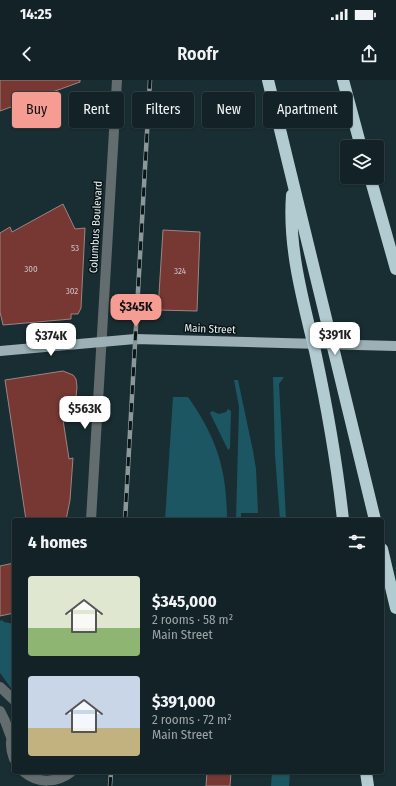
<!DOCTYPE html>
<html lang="en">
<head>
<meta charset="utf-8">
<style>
	:root { --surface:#132226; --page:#1c2a2e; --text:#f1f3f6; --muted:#9da4a7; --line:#323f43; --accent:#f59c93 }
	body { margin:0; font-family:"Fira Sans Condensed",sans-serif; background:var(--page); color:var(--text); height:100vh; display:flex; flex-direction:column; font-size:15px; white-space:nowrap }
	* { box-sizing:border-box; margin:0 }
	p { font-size:13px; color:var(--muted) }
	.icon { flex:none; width:22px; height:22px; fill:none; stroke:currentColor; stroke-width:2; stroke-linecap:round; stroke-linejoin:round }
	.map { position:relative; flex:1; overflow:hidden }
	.sheet { position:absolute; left:12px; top:438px; width:372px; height:256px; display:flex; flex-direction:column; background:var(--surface); border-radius:4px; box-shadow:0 1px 3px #0004,0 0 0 1px var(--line) }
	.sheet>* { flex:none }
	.guide { position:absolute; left:12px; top:12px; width:372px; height:36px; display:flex; gap:8px }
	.tools { position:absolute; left:340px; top:60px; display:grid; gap:8px }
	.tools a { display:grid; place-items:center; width:44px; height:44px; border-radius:4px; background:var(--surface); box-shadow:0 1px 3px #0004,0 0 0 1px var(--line); font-size:20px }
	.price { position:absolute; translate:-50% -34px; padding:0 9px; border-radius:8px; background:#fff; color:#222; font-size:13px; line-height:26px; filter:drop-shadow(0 1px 2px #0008) }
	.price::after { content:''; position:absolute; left:50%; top:24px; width:12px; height:9px; margin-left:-6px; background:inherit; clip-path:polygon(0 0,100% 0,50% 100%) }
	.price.current { background:var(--accent); color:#111 }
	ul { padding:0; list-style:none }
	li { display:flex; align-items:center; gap:12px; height:100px; padding:0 16px }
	li span { display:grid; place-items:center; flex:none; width:112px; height:80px; border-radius:4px; color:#555 }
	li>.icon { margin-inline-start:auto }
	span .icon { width:48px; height:48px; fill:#fffc; stroke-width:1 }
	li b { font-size:17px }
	h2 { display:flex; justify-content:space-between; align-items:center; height:48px; padding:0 16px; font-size:17px }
	.tag { padding:0 14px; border-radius:4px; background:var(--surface); box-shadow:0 1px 3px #0004,0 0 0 1px var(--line); font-size:14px; line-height:36px }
	.tag.current { background:var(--accent); color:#111 }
	.status { display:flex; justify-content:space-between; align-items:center; height:28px; padding:0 20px; background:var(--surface); direction:ltr }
	.status svg { height:11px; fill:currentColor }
	header { display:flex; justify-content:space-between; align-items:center; height:52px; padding:0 16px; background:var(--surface); font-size:18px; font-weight:600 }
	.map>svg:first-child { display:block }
	.green { fill:#1c5662 }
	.building { fill:#773733; stroke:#9c8582 }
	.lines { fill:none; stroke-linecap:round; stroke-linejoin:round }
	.minor { stroke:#636d6f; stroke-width:10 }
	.major { stroke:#9cb0b5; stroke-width:10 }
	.highway { stroke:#b2cbd1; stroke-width:12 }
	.rail-casing { stroke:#88989b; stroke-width:4.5 }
	.rail { stroke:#0b1416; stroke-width:3; stroke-dasharray:9; stroke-linecap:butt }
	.labels { text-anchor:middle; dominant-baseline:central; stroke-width:3; stroke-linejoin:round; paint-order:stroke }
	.number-label { font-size:9px; fill:#c9c2c3 }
	.street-label { font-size:11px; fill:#e4f0f3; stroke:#0b1416 }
</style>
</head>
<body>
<div class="status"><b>14:25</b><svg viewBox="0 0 49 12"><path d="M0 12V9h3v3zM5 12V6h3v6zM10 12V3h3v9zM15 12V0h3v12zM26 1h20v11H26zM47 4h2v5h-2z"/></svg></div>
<header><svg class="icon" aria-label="back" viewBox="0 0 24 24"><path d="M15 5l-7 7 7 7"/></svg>Roofr<svg class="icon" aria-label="share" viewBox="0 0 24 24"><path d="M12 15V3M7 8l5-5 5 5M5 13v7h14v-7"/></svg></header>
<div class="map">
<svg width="396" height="706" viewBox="0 0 396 706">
	<rect width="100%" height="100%" fill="#192e32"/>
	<path class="green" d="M273 297H284L279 304 286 440H280L275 375Z
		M234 300H238L253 371 256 389 258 433H241V440H236L239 327Z
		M173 317H188C217 358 227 390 227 440H165Z
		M228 329 231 331 230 368 228 370 210 333 212 331 219 334 226 332Z
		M2 540 4 542 14 544V612L0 593V541Z
		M272 692H290L289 706H271Z"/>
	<path class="building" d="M0 0H80V2L0 31Z
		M63 124 75 149 85 148 81 228 78 234H71V239L3 245 0 232V153L10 147 12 152Z
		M163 150 200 152 197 231 158 230Z
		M63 291 73 295 76 299 77 307 76 317 60 320 69 379 73 378 70 420 66 440H26L5 300Z
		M14 483V533L0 536V486Z
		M207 692H231L230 706H206Z"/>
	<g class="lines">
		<path class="minor" d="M91 440 117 0
			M0 607 14 620
			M0 631 5 641 11 657
			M14 648C10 658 10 669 14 679
			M24 692C38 704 57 703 71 692"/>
		<path class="major" d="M0 271 135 259 396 266"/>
		<path class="highway" d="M268 0 375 440
			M343 0 361 67
			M370 97 396 189
			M292 115C288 168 303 220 315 271 327 327 337 383 343 440
			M382 469 396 528
			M366 692 368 706"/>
		<g class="rail-casing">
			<path id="rail" d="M125 440 150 0
				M110 706 111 692"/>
		</g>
		<use href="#rail" class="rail"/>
	</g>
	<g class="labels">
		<g class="number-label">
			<text x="75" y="168">53</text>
			<text x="31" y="189">300</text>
			<text x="180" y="191">324</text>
			<text x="72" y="211">302</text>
		</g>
		<g class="street-label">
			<text transform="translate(96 147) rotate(-87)">Columbus Boulevard</text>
			<text transform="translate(210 249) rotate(2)">Main Street</text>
		</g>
	</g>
</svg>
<div class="tools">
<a><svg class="icon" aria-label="layers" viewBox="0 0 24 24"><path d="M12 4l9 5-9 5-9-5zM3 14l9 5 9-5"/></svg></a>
</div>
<b class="price current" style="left:136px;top:248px">$345K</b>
<b class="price" style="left:335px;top:276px">$391K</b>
<b class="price" style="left:51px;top:277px">$374K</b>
<b class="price" style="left:85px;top:350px">$563K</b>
<div class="guide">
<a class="tag current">Buy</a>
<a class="tag">Rent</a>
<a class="tag">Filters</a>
<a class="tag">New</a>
<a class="tag">Apartment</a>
</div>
<section class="sheet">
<h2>4 homes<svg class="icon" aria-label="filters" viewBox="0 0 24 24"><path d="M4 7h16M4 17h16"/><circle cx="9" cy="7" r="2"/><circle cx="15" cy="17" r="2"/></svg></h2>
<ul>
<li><span style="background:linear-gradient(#dfe7d0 65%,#8fb573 0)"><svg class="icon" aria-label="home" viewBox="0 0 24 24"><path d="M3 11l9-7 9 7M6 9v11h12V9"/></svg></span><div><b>$345,000</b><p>2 rooms · 58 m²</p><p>Main Street</p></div></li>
<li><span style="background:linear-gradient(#c9d6e8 65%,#c2b280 0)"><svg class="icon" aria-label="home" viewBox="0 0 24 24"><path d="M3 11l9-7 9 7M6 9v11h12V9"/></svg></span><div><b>$391,000</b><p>2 rooms · 72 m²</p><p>Main Street</p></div></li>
</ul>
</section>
</div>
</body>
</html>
